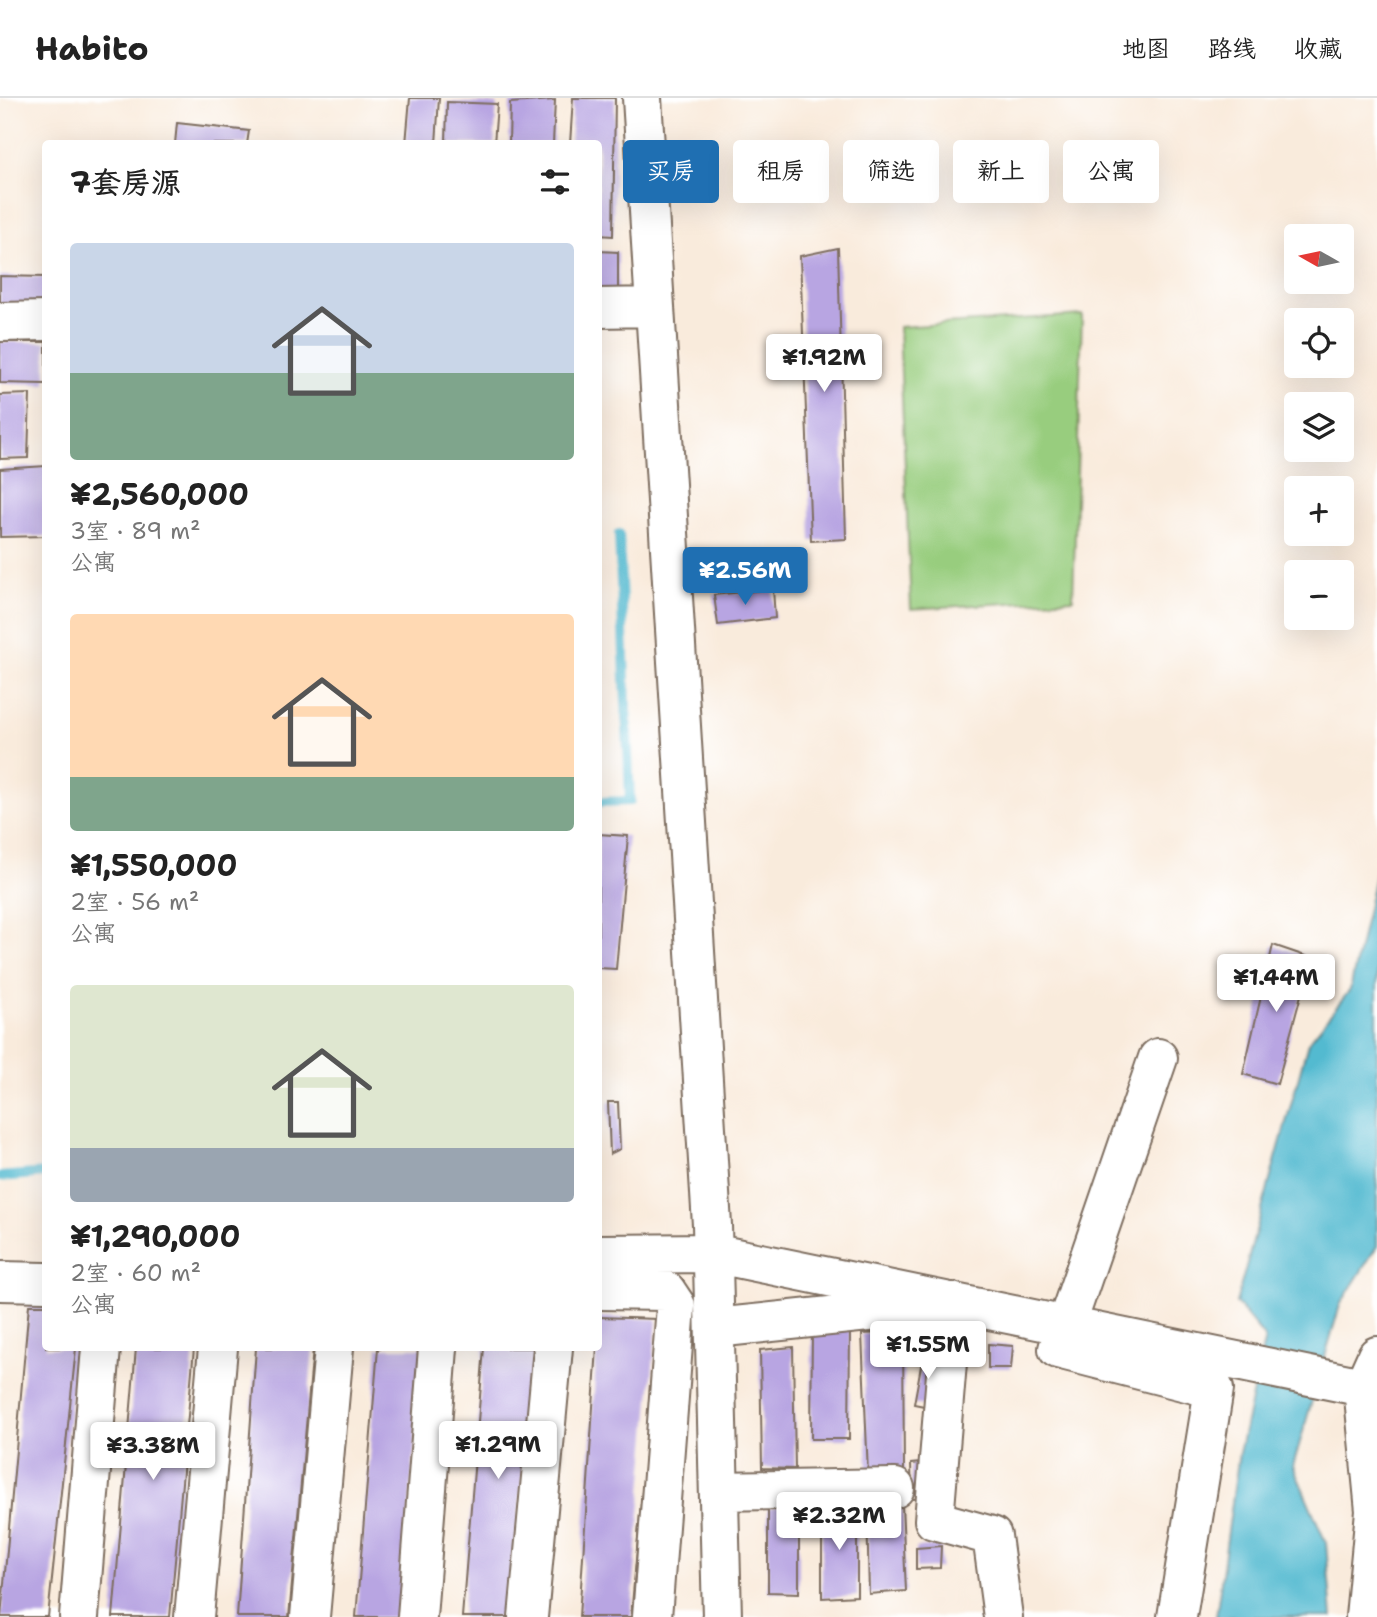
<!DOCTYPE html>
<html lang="zh">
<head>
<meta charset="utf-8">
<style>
	:root { --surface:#fff; --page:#f6f6f6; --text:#222; --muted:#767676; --line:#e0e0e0; --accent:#1f6fb2 }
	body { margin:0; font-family:"Shantell Sans","LXGW WenKai TC",sans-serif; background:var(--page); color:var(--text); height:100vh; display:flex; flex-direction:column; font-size:26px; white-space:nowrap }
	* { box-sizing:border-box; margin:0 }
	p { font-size:23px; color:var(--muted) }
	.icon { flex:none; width:38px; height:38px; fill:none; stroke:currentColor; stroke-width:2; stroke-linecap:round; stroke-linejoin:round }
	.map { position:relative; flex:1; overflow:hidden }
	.side { position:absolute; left:42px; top:42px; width:560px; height:1211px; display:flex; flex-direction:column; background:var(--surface); border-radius:7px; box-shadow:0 7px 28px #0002 }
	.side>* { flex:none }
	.banner { position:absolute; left:623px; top:42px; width:648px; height:63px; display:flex; gap:14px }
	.needle { width:46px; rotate:279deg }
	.tools { position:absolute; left:1284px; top:126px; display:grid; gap:14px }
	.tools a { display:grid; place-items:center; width:70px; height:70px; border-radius:7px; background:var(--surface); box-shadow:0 7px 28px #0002; font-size:35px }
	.price { position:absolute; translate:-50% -60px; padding:0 16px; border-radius:7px; background:#fff; color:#222; font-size:23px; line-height:46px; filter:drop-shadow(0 2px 4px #0008) }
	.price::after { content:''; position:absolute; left:50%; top:42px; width:21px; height:16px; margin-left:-10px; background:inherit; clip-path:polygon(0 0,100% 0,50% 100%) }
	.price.active { background:var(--accent); color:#fff }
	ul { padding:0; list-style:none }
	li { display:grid; align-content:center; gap:14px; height:371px; padding:0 28px }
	li span { display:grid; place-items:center; height:217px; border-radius:7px; color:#555 }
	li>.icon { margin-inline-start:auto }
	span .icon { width:126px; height:126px; fill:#fffc; stroke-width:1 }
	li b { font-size:30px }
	h2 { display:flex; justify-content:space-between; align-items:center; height:84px; padding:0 28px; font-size:30px }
	.chip { padding:0 24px; border-radius:7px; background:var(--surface); box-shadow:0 7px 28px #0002; font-size:24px; line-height:63px }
	.chip.active { background:var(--accent); color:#fff }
	header { display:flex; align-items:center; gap:42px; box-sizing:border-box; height:98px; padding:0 35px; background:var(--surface); border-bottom:2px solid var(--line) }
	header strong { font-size:33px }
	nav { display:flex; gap:38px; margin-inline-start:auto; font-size:24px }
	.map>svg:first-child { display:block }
	.green { fill:#98cd7e; stroke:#6a7c4e; stroke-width:2 }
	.water { fill:#52bad0; stroke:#467277; stroke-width:2 }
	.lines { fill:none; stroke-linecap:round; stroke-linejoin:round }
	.stream { stroke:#52bad0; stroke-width:10 }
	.building { fill:#b8a5e2 }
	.minor-casing { stroke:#7e6e60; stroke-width:42 }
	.minor { stroke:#fff; stroke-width:38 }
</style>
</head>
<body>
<header>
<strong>Habito</strong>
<nav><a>地图</a><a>路线</a><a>收藏</a></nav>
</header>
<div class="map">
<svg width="1377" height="1519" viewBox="0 0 1377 1519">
	<rect width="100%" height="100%" fill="#fff"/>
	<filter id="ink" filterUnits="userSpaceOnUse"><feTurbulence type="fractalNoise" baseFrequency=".0143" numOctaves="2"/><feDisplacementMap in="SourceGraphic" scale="14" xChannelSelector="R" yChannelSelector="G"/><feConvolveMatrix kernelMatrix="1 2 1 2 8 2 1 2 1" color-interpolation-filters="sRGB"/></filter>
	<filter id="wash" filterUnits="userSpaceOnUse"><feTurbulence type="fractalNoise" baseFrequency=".00686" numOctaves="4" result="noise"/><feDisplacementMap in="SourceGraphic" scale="28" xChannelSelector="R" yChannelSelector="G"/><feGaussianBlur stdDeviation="1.57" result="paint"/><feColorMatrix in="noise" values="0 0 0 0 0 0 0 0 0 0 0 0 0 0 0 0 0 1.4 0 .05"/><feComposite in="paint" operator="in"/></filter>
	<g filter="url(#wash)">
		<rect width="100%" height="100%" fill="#f9ebdc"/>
		<path class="green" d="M1082 217 1073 501 911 511 899 229Z"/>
		<path class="water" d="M1377 769V1148L1340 1207 1293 1368 1326 1445 1332 1519H1216L1239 1355 1265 1240 1236 1205 1308 945 1350 892Z"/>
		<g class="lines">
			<path class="stream" d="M598 704 630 703 619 436
				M0 1079 46 1075"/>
		</g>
		<g id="blocks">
			<path class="building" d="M410 0H439L436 46H406Z
				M573 0H615L613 138 598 137V46H570Z
				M555 2 553 46H509L510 5Z
				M447 4 497 6 494 46H446Z
				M177 25 249 33 247 46H175Z
				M838 150 846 441 811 443 800 158Z
				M598 153 618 154V196L598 195Z
				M0 178 46 179V209L0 208Z
				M0 244H46V286L0 285Z
				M30 296 28 360 0 361V297Z
				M46 368V438L0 439V371Z
				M773 491 775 520 718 527 714 497Z
				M598 736 628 738 616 871 598 870Z
				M1273 847 1311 860 1277 986 1243 976Z
				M608 1004H618L620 1051 610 1056Z
				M29 1207H46V1250H76L48 1519H1Z
				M599 1219 657 1221 631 1519H579Z
				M850 1230 849 1341H811L812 1233Z
				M903 1234 904 1374 868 1376 862 1236Z
				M988 1246 1013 1248 1011 1270H988Z
				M793 1249 795 1371 762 1370 760 1252Z
				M136 1250H194L170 1519H113Z
				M256 1250H313L289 1519H237Z
				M378 1250H423L400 1519H356Z
				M484 1250H535L509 1519H462Z
				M923 1257 942 1258 934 1310 914 1306Z
				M931 1364 930 1400 912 1401 911 1366Z
				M799 1406V1495L768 1494V1410Z
				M902 1406 906 1493 869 1496 867 1410Z
				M822 1409H857V1498L822 1500Z
				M941 1448 940 1470 916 1471V1450Z"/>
		</g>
	</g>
	<g filter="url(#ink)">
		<use href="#blocks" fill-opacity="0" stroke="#7e6e60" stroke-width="2"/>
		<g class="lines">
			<g class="minor-casing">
				<path id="minor" d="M642 0 712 1127 722 1519
					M598 210 655 209
					M0 224 46 223
					M1158 960 1058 1251 1214 1291 1177 1519
					M598 1156 712 1155 1363 1289
					M0 1183 46 1184
					M598 1192 666 1193 676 1208 652 1519
					M952 1204 934 1422 992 1438 1003 1519
					M715 1230 907 1210 921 1214
					M719 1393 895 1390
					M79 1519 101 1250
					M194 1519 218 1250
					M310 1519 334 1250
					M417 1519 438 1250
					M528 1519 553 1250
					M1365 1519 1375 1413 1363 1289 1377 1258"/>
			</g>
			<use href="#minor" class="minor"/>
		</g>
	</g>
</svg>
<div class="tools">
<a><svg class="needle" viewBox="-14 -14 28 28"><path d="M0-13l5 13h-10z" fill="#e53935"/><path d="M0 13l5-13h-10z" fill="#767676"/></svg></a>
<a><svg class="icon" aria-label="locate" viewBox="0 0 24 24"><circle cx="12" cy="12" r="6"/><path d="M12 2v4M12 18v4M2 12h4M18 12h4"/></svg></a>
<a><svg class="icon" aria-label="layers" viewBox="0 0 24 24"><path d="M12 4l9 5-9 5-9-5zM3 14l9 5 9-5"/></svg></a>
<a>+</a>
<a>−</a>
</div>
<b class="price" style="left:824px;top:296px">¥1.92M</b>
<b class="price active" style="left:745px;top:509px">¥2.56M</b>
<b class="price" style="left:1276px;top:916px">¥1.44M</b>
<b class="price" style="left:928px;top:1283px">¥1.55M</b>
<b class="price" style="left:498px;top:1383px">¥1.29M</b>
<b class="price" style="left:153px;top:1384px">¥3.38M</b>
<b class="price" style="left:839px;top:1454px">¥2.32M</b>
<div class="banner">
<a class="chip active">买房</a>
<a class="chip">租房</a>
<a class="chip">筛选</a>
<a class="chip">新上</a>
<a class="chip">公寓</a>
</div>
<section class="side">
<h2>7套房源<svg class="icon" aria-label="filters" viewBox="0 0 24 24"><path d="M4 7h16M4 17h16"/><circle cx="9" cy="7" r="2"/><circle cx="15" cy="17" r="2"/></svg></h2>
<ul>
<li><span style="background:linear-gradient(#c9d6e8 60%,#7fa58c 0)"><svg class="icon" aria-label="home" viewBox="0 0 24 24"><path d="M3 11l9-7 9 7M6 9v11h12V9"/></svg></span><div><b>¥2,560,000</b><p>3室 · 89 m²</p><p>公寓</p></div></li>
<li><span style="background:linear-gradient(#ffd9b3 75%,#7fa58c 0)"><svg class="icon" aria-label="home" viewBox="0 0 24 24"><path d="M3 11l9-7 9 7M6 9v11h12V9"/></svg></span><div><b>¥1,550,000</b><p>2室 · 56 m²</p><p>公寓</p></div></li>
<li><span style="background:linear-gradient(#dfe7d0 75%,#9aa5b1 0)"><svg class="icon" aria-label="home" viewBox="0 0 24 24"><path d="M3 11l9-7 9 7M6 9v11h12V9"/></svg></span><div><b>¥1,290,000</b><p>2室 · 60 m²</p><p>公寓</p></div></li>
</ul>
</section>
</div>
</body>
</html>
